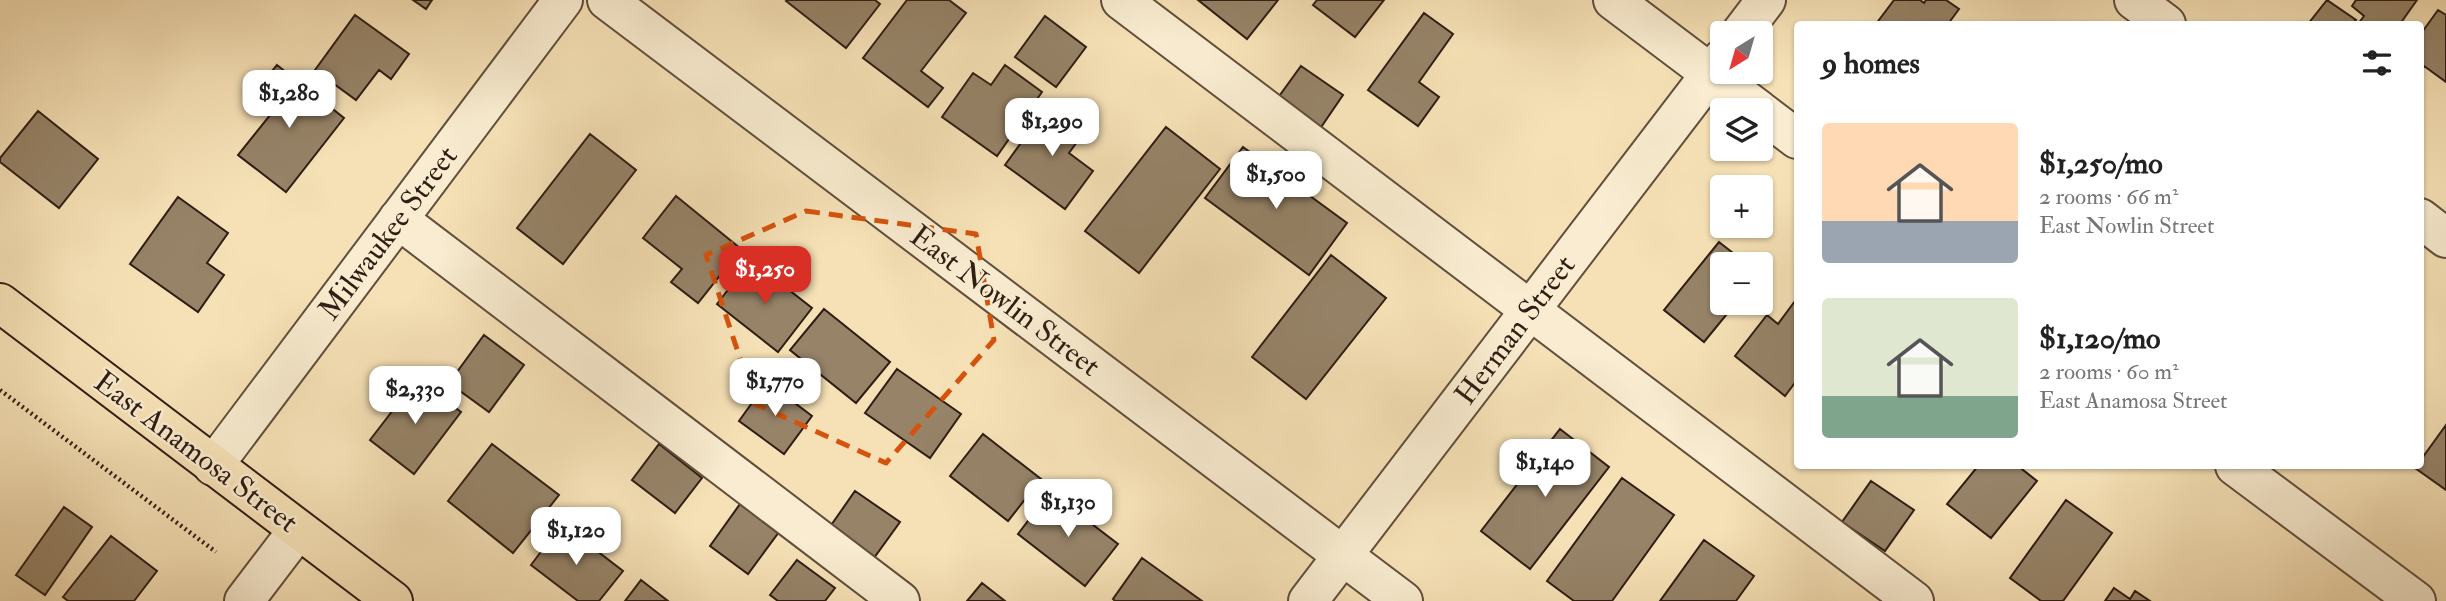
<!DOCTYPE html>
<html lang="en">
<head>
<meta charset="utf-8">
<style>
	:root { --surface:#fff; --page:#f6f6f6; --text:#222; --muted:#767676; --accent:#d93025 }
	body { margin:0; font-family:"IM FELL Double Pica",serif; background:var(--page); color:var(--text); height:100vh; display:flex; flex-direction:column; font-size:26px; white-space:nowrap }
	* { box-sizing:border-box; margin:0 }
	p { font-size:23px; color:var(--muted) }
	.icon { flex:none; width:38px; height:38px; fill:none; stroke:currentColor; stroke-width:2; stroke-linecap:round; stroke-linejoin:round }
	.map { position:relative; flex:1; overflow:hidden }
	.details { position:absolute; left:1794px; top:21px; width:630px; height:448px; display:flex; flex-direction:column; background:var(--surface); border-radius:7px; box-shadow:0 2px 5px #0004 }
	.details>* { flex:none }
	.needle { width:46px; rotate:217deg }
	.fabs { position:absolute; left:1710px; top:21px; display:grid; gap:14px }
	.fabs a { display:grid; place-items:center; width:63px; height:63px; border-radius:7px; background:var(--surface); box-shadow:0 2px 5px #0004; font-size:35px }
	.price { position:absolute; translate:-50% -60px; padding:0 16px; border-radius:14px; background:#fff; color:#222; font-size:23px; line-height:46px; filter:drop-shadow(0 2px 4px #0008) }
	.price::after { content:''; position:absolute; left:50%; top:42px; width:21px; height:16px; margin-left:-10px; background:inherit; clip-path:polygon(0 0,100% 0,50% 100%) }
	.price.on { background:var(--accent); color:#fff }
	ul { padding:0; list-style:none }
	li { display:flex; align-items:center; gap:21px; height:175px; padding:0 28px }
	li span { display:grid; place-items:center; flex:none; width:196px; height:140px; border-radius:7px; color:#555 }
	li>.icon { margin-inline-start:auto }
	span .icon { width:84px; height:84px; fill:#fffc; stroke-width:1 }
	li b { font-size:30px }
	h2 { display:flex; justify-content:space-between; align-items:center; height:84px; padding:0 28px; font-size:30px }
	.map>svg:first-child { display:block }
	.building { fill:#968368; stroke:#2f1d14; stroke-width:2 }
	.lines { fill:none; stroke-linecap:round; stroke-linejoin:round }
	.minor-casing { stroke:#614e3c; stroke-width:42 }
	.major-casing { stroke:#2f1d14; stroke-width:42 }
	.path { stroke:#2f1d14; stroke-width:4.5; stroke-dasharray:2 3.5; stroke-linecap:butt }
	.minor { stroke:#f9ecd0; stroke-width:38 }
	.major { stroke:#f6e1b6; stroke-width:38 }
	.marked { fill:none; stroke:#d6530d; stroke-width:5; stroke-dasharray:14 9; stroke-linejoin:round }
	.labels { text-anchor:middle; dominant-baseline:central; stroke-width:5; stroke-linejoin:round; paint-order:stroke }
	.street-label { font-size:30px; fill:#2f1d14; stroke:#f9ecd0 }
</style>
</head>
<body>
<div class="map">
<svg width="2446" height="601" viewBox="0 0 2446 601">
	<rect width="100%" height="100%" fill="#f6e1b6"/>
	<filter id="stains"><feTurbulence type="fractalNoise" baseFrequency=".00286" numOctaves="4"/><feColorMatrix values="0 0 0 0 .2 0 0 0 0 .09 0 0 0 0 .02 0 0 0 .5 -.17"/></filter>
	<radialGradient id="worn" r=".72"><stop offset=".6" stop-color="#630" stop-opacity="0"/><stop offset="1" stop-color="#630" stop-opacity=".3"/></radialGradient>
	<path class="building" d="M413 0H432L426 9Z
		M787 0H875L880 4 846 48 786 1Z
		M907 0H949L966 13 921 71 943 88 928 107 863 58Z
		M1198 0H1278L1247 39Z
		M1317 0H1384L1355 37 1313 5Z
		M1894 0H1920L1924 3 1926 0H1946L1959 9 1948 24H1876Z
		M2327 0 2356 20 2352 24H2308Z
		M2356 0H2417L2400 24H2358L2364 16 2352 6Z
		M2438 10 2446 15V82L2424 66 2420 70V35Z
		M1424 13 1453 34 1419 82 1439 97 1418 126 1368 90Z
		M355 15 409 54 391 79 379 70 356 100 315 70Z
		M1045 16 1086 47 1056 87 1015 57Z
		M277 65 344 118 286 192 238 155 275 109 254 93Z
		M1005 65 1042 92 997 156 942 117 973 73 991 85Z
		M1301 66 1343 95 1315 136 1272 106Z
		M1049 104 1085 131 1069 153 1093 171 1065 209 1005 165Z
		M38 111 98 159 59 208 0 162V158Z
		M1166 127 1220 169 1139 273 1085 231Z
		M590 134 636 170 563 264 517 228Z
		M1243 147 1347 223 1309 275 1205 198Z
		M676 196 741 249 698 303 671 282 682 269 643 238Z
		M178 197 228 233 207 263 224 275 198 312 130 264Z
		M1719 242 1747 264H1722V303H1736L1704 342 1664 310Z
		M1331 255 1386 298 1306 399 1252 357Z
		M751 260 812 308 778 352 717 304Z
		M1795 301 1797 302V380L1785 396 1735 356 1767 315 1778 324Z
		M824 309 890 362 856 403 790 350Z
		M484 335 524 365 489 412 449 383Z
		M897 369 961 414 930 458 865 413Z
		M417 379 461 412 414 474 370 440Z
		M767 382 812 416 784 454 739 421Z
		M2446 425V490L2415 468 2420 466V461Z
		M1560 429 1609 467 1530 569 1481 531Z
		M983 434 1041 479 1008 521 950 476Z
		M492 444 559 495 513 553 448 501Z
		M659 444 702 478 675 513 632 480Z
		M1978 466H2018L2037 481 1991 538 1947 504Z
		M1622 478 1674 515 1612 601H1574L1547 581Z
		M1871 481 1914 510 1885 551 1842 522Z
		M855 491 900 522 871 562 827 531Z
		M1050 492 1118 544 1085 586 1018 534Z
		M2066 500 2112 533 2063 601H2041L2010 578Z
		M740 504 779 532 748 574 710 546Z
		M64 507 92 527 45 595 16 575Z
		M562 524 623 571 599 601H578L531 565Z
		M111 536 157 571 134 601H68L63 597Z
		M1704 540 1754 576 1736 601H1660Z
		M1142 558 1202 601H1115L1113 599Z
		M797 560 835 588 825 601H778L770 595Z
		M641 580 668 601H625Z
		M982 583 1005 601H967Z
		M2114 588 2130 599 2135 591 2150 601H2105Z"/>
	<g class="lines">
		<g class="minor-casing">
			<path id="minor" d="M607 0 1403 601
				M1121 0 1914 601
				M1613 0 1759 110
				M2134 0 2166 24
				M1741 33 1766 0
				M1760 111 1797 139
				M2420 218 2446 238
				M398 219 900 601
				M213 466 563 0
				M2235 466 2416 601
				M244 601 298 530
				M1308 601 1722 59"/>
		</g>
		<g class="major-casing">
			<path id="major" d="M0 303 393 601"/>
		</g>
		<path class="path" d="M0 390 216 552"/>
		<use href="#minor" class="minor"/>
		<use href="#major" class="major"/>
	</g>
	<path class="marked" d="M806 211 976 234 994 340 886 463 755 404 706 255Z"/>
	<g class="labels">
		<g class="street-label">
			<text transform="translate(388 233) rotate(-53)">Milwaukee Street</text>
			<text transform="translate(1005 301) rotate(37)">East Nowlin Street</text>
			<text transform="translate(1515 330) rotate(-53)">Herman Street</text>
			<text transform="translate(196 452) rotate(37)">East Anamosa Street</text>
		</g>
	</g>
	<rect width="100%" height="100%" filter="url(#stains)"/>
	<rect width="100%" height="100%" fill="url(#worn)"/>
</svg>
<div class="fabs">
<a><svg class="needle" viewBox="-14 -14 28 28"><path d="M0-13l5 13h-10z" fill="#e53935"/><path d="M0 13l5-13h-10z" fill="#767676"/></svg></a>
<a><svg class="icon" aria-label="layers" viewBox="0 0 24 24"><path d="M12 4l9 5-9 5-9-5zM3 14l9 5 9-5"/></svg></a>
<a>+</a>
<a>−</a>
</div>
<b class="price" style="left:289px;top:130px">$1,280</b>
<b class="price" style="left:1052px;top:158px">$1,290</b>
<b class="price" style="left:1276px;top:211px">$1,500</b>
<b class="price on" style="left:765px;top:306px">$1,250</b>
<b class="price" style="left:775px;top:418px">$1,770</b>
<b class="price" style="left:415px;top:426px">$2,330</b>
<b class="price" style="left:1545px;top:499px">$1,140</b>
<b class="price" style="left:1068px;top:539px">$1,130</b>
<b class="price" style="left:576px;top:567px">$1,120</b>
<section class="details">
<h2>9 homes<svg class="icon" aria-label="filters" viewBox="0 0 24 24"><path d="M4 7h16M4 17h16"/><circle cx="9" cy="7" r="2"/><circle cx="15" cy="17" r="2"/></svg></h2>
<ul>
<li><span style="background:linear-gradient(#ffd9b3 70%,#9aa5b1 0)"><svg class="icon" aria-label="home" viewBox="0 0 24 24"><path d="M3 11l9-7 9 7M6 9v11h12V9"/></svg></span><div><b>$1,250/mo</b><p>2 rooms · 66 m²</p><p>East Nowlin Street</p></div></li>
<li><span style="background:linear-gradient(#dfe7d0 70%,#7fa58c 0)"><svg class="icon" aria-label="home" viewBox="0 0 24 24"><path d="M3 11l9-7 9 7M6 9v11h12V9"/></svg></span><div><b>$1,120/mo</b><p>2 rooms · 60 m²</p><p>East Anamosa Street</p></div></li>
</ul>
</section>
</div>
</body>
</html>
